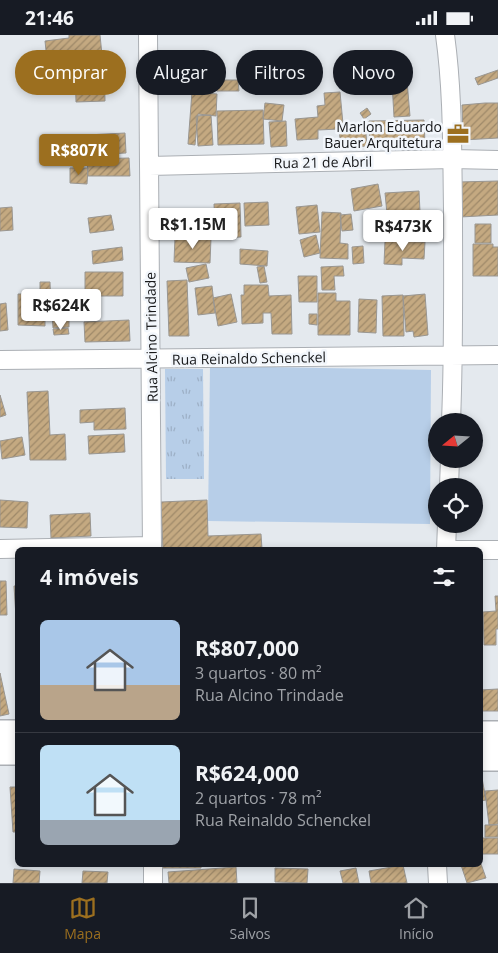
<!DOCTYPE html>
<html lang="pt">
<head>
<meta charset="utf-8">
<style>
	:root { --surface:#171b24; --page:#20242c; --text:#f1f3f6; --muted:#9ea1a6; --line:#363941; --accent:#9c6f1f }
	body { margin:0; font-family:"Open Sans",sans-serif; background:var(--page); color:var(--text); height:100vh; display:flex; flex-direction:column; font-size:19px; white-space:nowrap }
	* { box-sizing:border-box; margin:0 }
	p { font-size:16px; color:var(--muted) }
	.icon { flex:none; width:28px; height:28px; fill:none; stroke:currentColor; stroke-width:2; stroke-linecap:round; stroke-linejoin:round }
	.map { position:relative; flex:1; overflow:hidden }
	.panel { position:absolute; left:15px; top:512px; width:468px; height:320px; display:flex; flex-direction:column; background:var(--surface); border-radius:8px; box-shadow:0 2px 8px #0003 }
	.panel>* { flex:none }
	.guide { position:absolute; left:15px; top:15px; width:469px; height:45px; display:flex; gap:10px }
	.needle { width:32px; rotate:252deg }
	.buttons { position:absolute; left:428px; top:378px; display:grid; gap:10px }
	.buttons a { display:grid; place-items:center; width:55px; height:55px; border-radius:50%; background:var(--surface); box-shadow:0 2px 8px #0003; font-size:25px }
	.price { position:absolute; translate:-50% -42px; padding:0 11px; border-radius:5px; background:#fff; color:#222; font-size:16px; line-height:32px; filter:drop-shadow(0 1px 2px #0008) }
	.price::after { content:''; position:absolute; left:50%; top:30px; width:15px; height:11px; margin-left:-8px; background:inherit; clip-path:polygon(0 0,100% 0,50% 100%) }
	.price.active { background:var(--accent); color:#fff }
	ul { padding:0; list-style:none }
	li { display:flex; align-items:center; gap:15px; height:125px; padding:0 25px }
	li+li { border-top:1px solid var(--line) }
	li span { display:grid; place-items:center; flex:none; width:140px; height:100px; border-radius:8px; color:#555 }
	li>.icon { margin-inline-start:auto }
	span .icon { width:60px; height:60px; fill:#fffc; stroke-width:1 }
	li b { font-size:21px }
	h2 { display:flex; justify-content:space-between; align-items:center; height:60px; padding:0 25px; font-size:21px }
	.tag { padding:0 18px; border-radius:22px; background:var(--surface); box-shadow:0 2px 8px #0003; font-size:18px; line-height:45px }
	.tag.active { background:var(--accent); color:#fff }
	.status { display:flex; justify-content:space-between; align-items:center; height:35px; padding:0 25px; background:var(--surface); direction:ltr }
	.status svg { height:14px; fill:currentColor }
	.tab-bar { display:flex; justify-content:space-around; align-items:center; height:70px; border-top:1px solid var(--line); background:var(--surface); font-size:14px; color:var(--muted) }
	.tab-bar a { display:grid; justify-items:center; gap:2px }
	.tab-bar .active { color:var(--accent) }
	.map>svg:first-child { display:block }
	.grass { fill:url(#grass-tufts) }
	.pitch { fill:#b7cee8 }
	.building { fill:url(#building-hatch); stroke:#999691 }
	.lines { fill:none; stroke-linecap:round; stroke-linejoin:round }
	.street-casing { stroke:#abafb4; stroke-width:20 }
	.secondary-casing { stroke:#abafb4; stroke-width:28 }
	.street { stroke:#fff; stroke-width:18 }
	.secondary { stroke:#fff; stroke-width:25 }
	.labels { text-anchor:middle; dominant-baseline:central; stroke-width:5; stroke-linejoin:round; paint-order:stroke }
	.poi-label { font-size:14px; fill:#17181a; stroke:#f2f6fb; text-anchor:end }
	.street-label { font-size:14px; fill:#17181a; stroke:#f2f6fb }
</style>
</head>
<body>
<div class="status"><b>21:46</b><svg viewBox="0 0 49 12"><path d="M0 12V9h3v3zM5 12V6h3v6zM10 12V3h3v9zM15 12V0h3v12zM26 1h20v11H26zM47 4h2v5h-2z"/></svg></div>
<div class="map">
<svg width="498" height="848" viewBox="0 0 498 848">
	<defs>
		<pattern id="grass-tufts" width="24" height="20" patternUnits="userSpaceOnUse" patternTransform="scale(1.25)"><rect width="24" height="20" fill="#b7cee8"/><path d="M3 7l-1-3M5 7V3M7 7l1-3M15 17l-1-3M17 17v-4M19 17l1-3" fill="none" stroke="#9db0c6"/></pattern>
		<pattern id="building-hatch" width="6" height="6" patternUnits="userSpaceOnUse" patternTransform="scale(1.25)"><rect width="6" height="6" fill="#c4a981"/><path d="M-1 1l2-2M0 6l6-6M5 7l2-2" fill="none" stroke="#9e8969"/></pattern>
	</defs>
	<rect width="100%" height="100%" fill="#e4e9ee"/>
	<path class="grass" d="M165 334H203L204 444H166Z"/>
	<path class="pitch" d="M210 331 431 335 430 489 208 486Z"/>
	<path class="building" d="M69 0H100L102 20 47 25 45 6 69 3Z
		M75 26H104L105 66 76 67Z
		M498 35V43L478 50 475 43Z
		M355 39 357 50 342 52 341 41Z
		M216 45H238L239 56H217Z
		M407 46 410 81 394 82 392 47Z
		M192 57 217 59 216 81 198 79 195 110 188 109Z
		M340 57 343 89 365 87 367 111 341 113 339 94 318 95V104L297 105 295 84 318 82 317 71 325 70 324 58Z
		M265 68 284 70 282 86 263 84Z
		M485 68H498V103L463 105 462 70Z
		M367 73 371 79 364 84 360 78Z
		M263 75 264 109 218 110 217 76Z
		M211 80 213 110 198 111 196 81Z
		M424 85 425 108 370 109 369 86Z
		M286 86 287 111 271 112 269 87Z
		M125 98 126 118 89 120 87 100Z
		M129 123 130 141H88L87 124Z
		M70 133H88L87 149 70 148Z
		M498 146V180L460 182 458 147Z
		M378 149 382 171 354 176 351 154Z
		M419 156 420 177 387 179 385 158Z
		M268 167 269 190 245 191 244 168Z
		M240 168 241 202 218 203V190H215L214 169Z
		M317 170 320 197 299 199 296 172Z
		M12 172 13 195 0 196V173Z
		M322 177 341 178 340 208 348 209V224L320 223Z
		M206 178 209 199 173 203 171 183Z
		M351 179 353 195 342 196 340 180Z
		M111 180 114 195 90 198 88 183Z
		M422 182V201L395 202V183Z
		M475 189H491V208H475Z
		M316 200 320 218 304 222 300 205Z
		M175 202 211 203 210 228 174 227Z
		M385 206 425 207 424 224 402 223V230L384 229Z
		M473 209H493V212H498V241H473Z
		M363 211 364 228 353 229 352 212Z
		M122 212 123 225 93 229 92 216Z
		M240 214 268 216 267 231 240 229Z
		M206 229 209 243 189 247 186 233Z
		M264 231 267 247 260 248 257 232Z
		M343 231 344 241H334L335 255H322L321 232Z
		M85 237H123V261H85Z
		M298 241H317V267H299Z
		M187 245 189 301H169L167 246Z
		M40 247H50L51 278H45V291L18 290V259H40Z
		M244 250H268L269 261 291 260 292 299H272L271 278H263V288L242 289 241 260H244Z
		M212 251 215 278 198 280 195 253Z
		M318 258H336V266H350V300H318Z
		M231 259 237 287 218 291 213 263Z
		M425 259 428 300 414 302 413 296 406 297 403 261Z
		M403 260 404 301H383L382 261Z
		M359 264 377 265 376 298 358 297Z
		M6 268 8 295 0 296V269Z
		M69 276V292L53 293 52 277Z
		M309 279H317V290L309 289Z
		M129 285 130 306 85 307 84 287Z
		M68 293 69 299 54 300 53 294Z
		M48 356 50 400 65 399 66 425H30L27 357Z
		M0 360 6 380 0 382Z
		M125 373 126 394 94 395V387L80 388V375Z
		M124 399 125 417 89 419 88 401Z
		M22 402 25 420 2 424 0 406Z
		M0 465 28 467 27 493 0 492Z
		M207 465 208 501 261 499 262 514 163 515 161 467Z
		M90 478 91 501 51 503 50 480Z
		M0 546H6L7 580H0Z
		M14 551H18V597H17Z
		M495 561H498V594H496V610H484L483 577 496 576Z
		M0 638 9 679 0 681Z
		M498 654V676H480V655Z
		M482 743 486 765 480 766V744Z
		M10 752H18V797H13Z
		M498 755V789L489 790 485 756Z
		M485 790H498V802H485Z
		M482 803H498V819H482Z
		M480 826 486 843 467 848 461 830H480Z
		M161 830H201V833H161Z
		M403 830 407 848H371L369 836Z
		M236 832 237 848H169L168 837Z
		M275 833 308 834 307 848 275 847Z
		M356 833 359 848H343L340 836Z
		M14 834 40 836 39 848H13Z
		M83 836 108 837 107 848H82Z"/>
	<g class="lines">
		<g class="street-casing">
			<path id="street" d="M148 0 152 515
				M445 0C453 57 452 116 453 174 453 245 454 315 451 386
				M149 131 452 124 498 125
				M0 325 498 320
				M449 451 450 424
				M0 514 152 511
				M446 515H498
				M446 515 447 489
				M153 830V848
				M437 830 438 848"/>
		</g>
		<g class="secondary-casing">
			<path id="secondary" d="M0 698H18
				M480 699H498
				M0 717H18
				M480 723H498"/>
		</g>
		<use href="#street" class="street"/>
		<use href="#secondary" class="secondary"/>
	</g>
	<defs>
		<g id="office-bare" transform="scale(1.725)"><path d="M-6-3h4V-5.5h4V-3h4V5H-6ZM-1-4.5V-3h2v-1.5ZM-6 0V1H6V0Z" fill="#9c6f1f" stroke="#f2f6fb" stroke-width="2.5" paint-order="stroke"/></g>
	</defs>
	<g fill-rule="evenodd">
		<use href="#office-bare" x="458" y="99"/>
	</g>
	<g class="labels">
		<g class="poi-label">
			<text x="442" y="91">Marlon Eduardo<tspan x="442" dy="16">Bauer Arquitetura</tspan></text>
		</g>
		<g class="street-label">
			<text transform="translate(323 127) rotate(-1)">Rua 21 de Abril</text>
			<text transform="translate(151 302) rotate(-91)">Rua Alcino Trindade</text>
			<text transform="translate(249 323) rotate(-1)">Rua Reinaldo Schenckel</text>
		</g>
	</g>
</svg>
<div class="buttons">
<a><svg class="needle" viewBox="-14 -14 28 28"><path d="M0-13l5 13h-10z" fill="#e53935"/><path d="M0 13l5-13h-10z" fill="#9ea1a6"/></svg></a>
<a><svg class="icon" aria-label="locate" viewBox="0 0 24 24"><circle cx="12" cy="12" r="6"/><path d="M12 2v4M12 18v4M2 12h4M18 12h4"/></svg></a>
</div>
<b class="price active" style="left:79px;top:141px">R$807K</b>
<b class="price" style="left:193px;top:215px">R$1.15M</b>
<b class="price" style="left:403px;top:217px">R$473K</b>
<b class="price" style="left:61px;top:296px">R$624K</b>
<div class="guide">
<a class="tag active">Comprar</a>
<a class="tag">Alugar</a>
<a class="tag">Filtros</a>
<a class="tag">Novo</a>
</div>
<section class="panel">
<h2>4 imóveis<svg class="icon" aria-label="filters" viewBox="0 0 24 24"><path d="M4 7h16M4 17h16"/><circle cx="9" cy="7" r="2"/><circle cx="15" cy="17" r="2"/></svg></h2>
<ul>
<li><span style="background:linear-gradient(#a9c7e8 65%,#b9a48a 0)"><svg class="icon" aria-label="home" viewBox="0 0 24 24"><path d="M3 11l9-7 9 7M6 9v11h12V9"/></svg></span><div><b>R$807,000</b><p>3 quartos · 80 m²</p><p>Rua Alcino Trindade</p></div></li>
<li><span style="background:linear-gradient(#bfe0f5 75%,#9aa5b1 0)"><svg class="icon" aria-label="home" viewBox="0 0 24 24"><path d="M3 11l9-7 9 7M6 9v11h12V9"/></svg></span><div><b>R$624,000</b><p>2 quartos · 78 m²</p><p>Rua Reinaldo Schenckel</p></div></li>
</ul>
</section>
</div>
<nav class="tab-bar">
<a class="active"><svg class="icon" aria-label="map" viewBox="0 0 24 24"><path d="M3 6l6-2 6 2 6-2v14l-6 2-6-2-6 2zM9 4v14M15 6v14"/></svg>Mapa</a>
<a><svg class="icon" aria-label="saved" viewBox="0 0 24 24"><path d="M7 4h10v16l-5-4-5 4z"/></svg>Salvos</a>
<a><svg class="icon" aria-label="home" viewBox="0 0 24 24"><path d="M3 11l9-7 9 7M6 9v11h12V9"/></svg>Início</a>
</nav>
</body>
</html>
